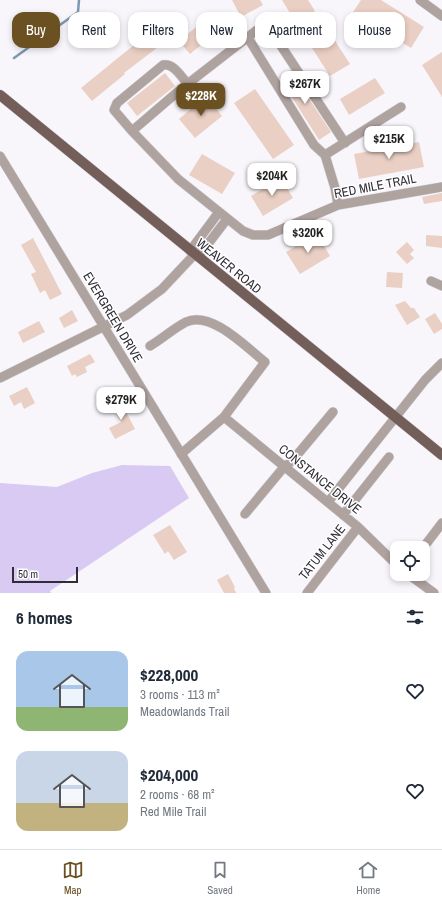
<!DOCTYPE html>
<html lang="en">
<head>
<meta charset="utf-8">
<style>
	:root { --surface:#fff; --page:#f6f6f7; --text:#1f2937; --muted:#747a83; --line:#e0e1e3; --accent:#6b5022 }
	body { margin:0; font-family:"Archivo Narrow",sans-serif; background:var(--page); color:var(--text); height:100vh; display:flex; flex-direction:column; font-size:15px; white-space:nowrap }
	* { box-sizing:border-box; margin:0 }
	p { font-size:13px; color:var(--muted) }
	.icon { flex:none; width:22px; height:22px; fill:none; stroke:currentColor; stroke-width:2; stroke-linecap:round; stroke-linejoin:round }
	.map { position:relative; height:593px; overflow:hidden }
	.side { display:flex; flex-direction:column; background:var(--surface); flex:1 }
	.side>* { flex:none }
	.hud { position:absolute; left:12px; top:12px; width:418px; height:36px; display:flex; gap:8px }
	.fabs { position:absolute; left:390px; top:541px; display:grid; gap:8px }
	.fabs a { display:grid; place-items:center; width:40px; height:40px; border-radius:8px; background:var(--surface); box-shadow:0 2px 6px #0003; font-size:20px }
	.scale { position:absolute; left:12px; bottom:10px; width:66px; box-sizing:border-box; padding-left:4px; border:2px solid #302d36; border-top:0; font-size:11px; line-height:14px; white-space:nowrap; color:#302d36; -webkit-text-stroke:3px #fff; paint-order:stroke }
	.price { position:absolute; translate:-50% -34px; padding:0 9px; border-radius:8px; background:#fff; color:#222; font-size:13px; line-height:26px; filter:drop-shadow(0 1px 2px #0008) }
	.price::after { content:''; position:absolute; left:50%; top:24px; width:12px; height:9px; margin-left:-6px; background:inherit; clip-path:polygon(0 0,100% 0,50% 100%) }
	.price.selected { background:var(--accent); color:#fff }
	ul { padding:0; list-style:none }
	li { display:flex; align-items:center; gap:12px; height:100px; padding:0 16px }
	li span { display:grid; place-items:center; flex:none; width:112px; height:80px; border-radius:12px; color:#555 }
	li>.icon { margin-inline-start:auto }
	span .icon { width:48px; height:48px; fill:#fffc; stroke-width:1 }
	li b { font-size:17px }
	h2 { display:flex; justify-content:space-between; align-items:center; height:48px; padding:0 16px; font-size:17px }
	.pill { padding:0 14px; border-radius:12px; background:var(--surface); box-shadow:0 2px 6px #0003; font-size:14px; line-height:36px }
	.pill.selected { background:var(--accent); color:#fff }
	.tab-bar { display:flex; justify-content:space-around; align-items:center; height:56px; border-top:1px solid var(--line); background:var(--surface); font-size:11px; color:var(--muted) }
	.tab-bar a { display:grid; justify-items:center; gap:2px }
	.tab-bar .selected { color:var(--accent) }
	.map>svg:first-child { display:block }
	.green { fill:#d8caf3 }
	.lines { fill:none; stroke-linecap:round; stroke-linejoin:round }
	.stream { stroke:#7d98b3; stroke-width:2.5 }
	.building { fill:#eacfc4 }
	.minor-casing { stroke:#d4d2d8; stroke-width:10 }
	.major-casing { stroke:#d4d2d8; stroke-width:11 }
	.minor { stroke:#afa3a0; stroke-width:9 }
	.major { stroke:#735e59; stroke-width:10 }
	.labels { text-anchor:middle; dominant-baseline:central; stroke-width:3; stroke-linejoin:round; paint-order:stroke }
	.street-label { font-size:13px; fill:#302d36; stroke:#fff }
</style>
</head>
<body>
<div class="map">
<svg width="442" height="593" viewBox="0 0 442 593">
	<rect width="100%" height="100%" fill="#f8f6fb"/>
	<path class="green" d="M122 465 170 466 189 498 50 591 51 593H0V483L57 487 92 473Z"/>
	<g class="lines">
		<path class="stream" d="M14 58 78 12 79 0"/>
	</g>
	<path class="building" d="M232 0H260L263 5 241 17Z
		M282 0H308L315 11 296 23Z
		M361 0H381L424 27 411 48 353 12Z
		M211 15 222 28 190 54 179 41Z
		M156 27 166 41 124 73 125 74 92 101 81 88Z
		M330 33 350 64 330 76 310 45Z
		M442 52V97L422 65Z
		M290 70 331 132 319 140 279 77Z
		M165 73 175 86 137 116 127 103Z
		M375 78 385 93 349 115 340 99Z
		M255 89 294 145 273 159 234 103Z
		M206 96 222 116 195 138 179 119Z
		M419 142 424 167 359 179 354 154Z
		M202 154 235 173 222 194 189 175Z
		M281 178 293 198 263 216 251 196Z
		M442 193V201L424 204 422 197Z
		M317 234 330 256 300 274 286 252Z
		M426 235 442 236V248L426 246Z
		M33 238 62 294 50 300 45 290 40 293 31 274 36 272 21 245Z
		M407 242 414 250 410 254 414 258 407 264 396 252Z
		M387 272 403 273 402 288 386 287Z
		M405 301 411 308H414L420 317 407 325 395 305Z
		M72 310 78 321 64 328 59 318Z
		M435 313 442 324V329L434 334 425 319Z
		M39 321 45 332 23 343 18 332Z
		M90 354 95 362 85 367 87 372 77 377 75 374 72 376 67 366Z
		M27 387 35 403 24 409 21 402 14 406 9 396Z
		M120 400 135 429 115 439 109 428 121 422 111 404Z
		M170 525 187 552 174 560 168 551 165 554 153 535Z
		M228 574 235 587 234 588 236 593H224L217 580Z"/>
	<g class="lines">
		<g class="minor-casing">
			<path id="minor" d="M420 0 442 16
				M248 38 304 129 314 145 325 155 335 188 338 205
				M188 84C181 77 174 63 163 65L117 103 114 110 132 131 178 179 243 231 253 235H268L338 205 442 187
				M132 131 181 89 266 23 345 143
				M325 155 401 107
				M0 156 266 593
				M190 251 219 212
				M198 257 227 219
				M431 281 442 286
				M150 346C162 339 174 328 186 322 211 310 247 348 265 362L224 417 181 454
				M0 378 127 315 162 289 194 255
				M224 417 358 527 397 565
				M328 502 425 380 442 363
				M245 514 284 467 292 461 333 412
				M343 515 389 457
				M423 548 442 523
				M408 574 434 593
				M307 593 358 527"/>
		</g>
		<g class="major-casing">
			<path id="major" d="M0 95 442 455"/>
		</g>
		<use href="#minor" class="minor"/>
		<use href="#major" class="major"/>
	</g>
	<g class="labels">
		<g class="street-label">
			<text transform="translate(375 186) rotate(-11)">RED MILE TRAIL</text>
			<text transform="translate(229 266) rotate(39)">WEAVER ROAD</text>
			<text transform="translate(113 317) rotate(59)">EVERGREEN DRIVE</text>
			<text transform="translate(320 479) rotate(39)">CONSTANCE DRIVE</text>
			<text transform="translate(322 552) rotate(-52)">TATUM LANE</text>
		</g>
	</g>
</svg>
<div class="fabs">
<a><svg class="icon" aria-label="locate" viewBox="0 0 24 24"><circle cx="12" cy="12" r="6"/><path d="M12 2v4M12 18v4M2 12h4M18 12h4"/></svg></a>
</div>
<div class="scale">50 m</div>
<b class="price" style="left:305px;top:105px">$267K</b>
<b class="price selected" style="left:201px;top:117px">$228K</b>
<b class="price" style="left:389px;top:160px">$215K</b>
<b class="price" style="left:272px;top:197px">$204K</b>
<b class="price" style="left:308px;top:254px">$320K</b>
<b class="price" style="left:121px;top:421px">$279K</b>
<div class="hud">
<a class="pill selected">Buy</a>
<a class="pill">Rent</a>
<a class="pill">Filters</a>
<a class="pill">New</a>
<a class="pill">Apartment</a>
<a class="pill">House</a>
</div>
</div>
<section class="side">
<h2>6 homes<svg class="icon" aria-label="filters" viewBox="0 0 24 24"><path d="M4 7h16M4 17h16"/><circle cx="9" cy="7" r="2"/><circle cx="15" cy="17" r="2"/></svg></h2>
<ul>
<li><span style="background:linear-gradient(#a9c7e8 70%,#8fb573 0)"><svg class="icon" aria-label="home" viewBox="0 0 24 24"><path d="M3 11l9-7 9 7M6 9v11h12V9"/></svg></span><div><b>$228,000</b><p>3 rooms · 113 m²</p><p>Meadowlands Trail</p></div><svg class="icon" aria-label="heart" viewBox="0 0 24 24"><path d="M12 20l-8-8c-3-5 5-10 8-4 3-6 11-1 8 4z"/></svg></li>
<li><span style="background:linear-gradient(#c9d6e8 65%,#c2b280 0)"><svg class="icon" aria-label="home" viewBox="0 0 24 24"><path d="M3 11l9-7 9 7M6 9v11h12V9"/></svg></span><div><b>$204,000</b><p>2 rooms · 68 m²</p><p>Red Mile Trail</p></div><svg class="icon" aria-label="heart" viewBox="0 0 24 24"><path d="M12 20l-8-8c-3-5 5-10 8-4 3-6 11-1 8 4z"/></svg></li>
</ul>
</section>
<nav class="tab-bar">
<a class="selected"><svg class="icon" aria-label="map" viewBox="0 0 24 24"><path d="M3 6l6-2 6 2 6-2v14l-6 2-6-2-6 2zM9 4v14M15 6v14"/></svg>Map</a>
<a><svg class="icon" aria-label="saved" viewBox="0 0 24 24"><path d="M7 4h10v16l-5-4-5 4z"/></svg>Saved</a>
<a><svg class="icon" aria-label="home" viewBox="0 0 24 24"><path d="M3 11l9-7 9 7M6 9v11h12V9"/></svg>Home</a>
</nav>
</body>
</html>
